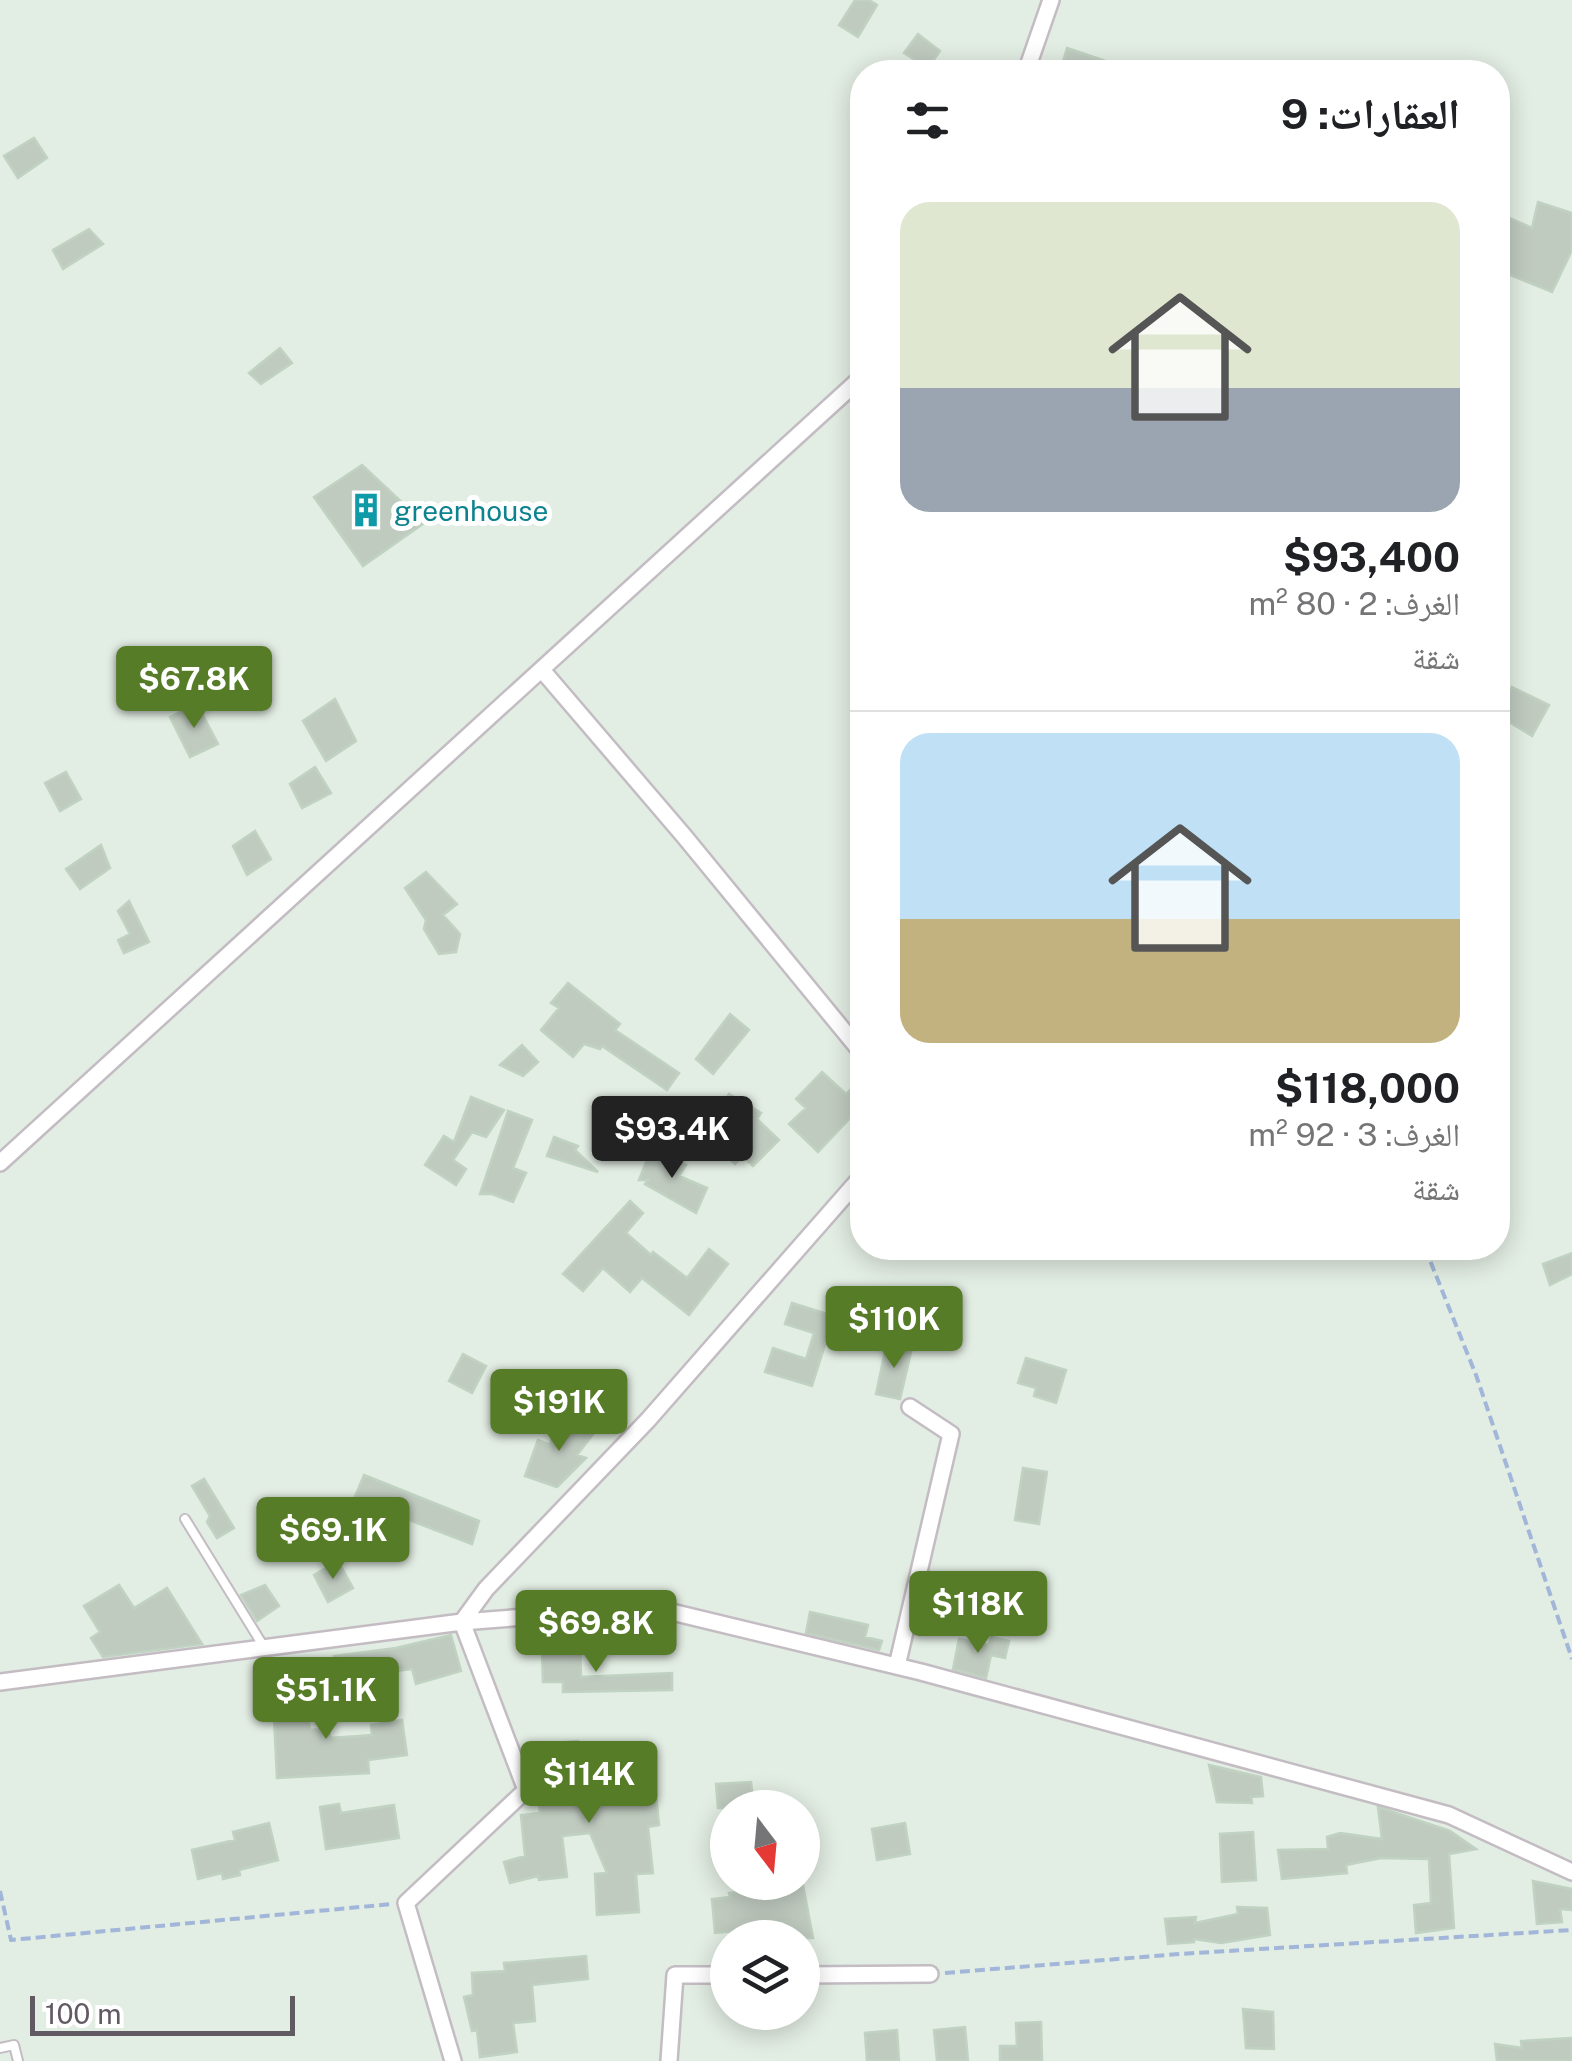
<!DOCTYPE html>
<html lang="ar">
<head>
<meta charset="utf-8">
<style>
	:root { --surface:#fff; --page:#f6f6f6; --text:#202124; --muted:#757577; --line:#e0e0e0; --accent:#567c27 }
	body { margin:0; font-family:"Public Sans","Noto Naskh Arabic",sans-serif; background:var(--page); color:var(--text); direction:rtl; height:100vh; display:flex; flex-direction:column; font-size:38px; white-space:nowrap }
	* { box-sizing:border-box; margin:0 }
	p { font-size:32px; color:var(--muted) }
	.icon { flex:none; width:55px; height:55px; fill:none; stroke:currentColor; stroke-width:2; stroke-linecap:round; stroke-linejoin:round }
	.map { position:relative; flex:1; overflow:hidden; direction:ltr }
	.panel { position:absolute; left:850px; top:60px; width:660px; height:1200px; display:flex; flex-direction:column; background:var(--surface); border-radius:40px; box-shadow:0 5px 25px #0003; direction:rtl }
	.panel>* { flex:none }
	.needle { width:65px; rotate:164deg }
	.controls { position:absolute; left:710px; top:1790px; display:grid; gap:20px }
	.controls a { display:grid; place-items:center; width:110px; height:110px; border-radius:50%; background:var(--surface); box-shadow:0 5px 25px #0003; font-size:50px }
	.scale { position:absolute; left:30px; bottom:25px; width:265px; box-sizing:border-box; padding-left:10px; border:5px solid #625a63; border-top:0; font-size:28px; line-height:35px; white-space:nowrap; color:#625a63; -webkit-text-stroke:8px #fff; paint-order:stroke }
	.price { position:absolute; translate:-50% -85px; padding:0 22px; border-radius:10px; background:var(--accent); color:#fff; font-size:32px; line-height:65px; filter:drop-shadow(0 2px 5px #0008) }
	.price::after { content:''; position:absolute; left:50%; top:60px; width:30px; height:22px; margin-left:-15px; background:inherit; clip-path:polygon(0 0,100% 0,50% 100%) }
	.price.selected { background:#222; color:#fff }
	ul { padding:0; list-style:none }
	li { display:grid; align-content:center; gap:20px; height:530px; padding:0 50px }
	li+li { border-top:2px solid var(--line) }
	li span { display:grid; place-items:center; height:310px; border-radius:30px; color:#555 }
	li>.icon { margin-inline-start:auto }
	span .icon { width:180px; height:180px; fill:#fffc; stroke-width:1 }
	li b { font-size:42px }
	h2 { display:flex; justify-content:space-between; align-items:center; height:120px; padding:0 50px; font-size:42px }
	.map>svg:first-child { display:block }
	.building { fill:#c0cbc0; stroke:#c0d2c1; stroke-width:2.5 }
	.lines { fill:none; stroke-linecap:round; stroke-linejoin:round }
	.service-casing { stroke:#c4bcc3; stroke-width:12 }
	.minor-casing { stroke:#c4bcc3; stroke-width:20 }
	.path { stroke:#a1b6d8; stroke-width:4; stroke-dasharray:10 5; stroke-linecap:butt }
	.service { stroke:#fff; stroke-width:8 }
	.minor { stroke:#fff; stroke-width:15 }
	.labels { text-anchor:middle; dominant-baseline:central; stroke-width:10; stroke-linejoin:round; paint-order:stroke }
	.culture-label { font-size:28px; fill:#0d838f; stroke:#fff; text-anchor:start }
</style>
</head>
<body>
<div class="map">
<svg width="1572" height="2061" viewBox="0 0 1572 2061">
	<rect width="100%" height="100%" fill="#e2ede3"/>
	<path class="building" d="M855 0H869L877 5 858 37 839 25Z
		M918 34 940 51 928 68 904 53Z
		M1067 48 1132 70V72H1060Z
		M34 138 47 158 18 178 4 156Z
		M1538 202 1572 213V250L1552 292 1498 270V213L1532 228Z
		M89 229 103 244 63 269 53 250Z
		M280 348 292 363 261 384 249 373Z
		M362 465 424 523 363 566 314 497Z
		M1512 687 1549 705 1532 736 1498 715Z
		M335 699 356 741 326 761 303 721Z
		M197 704 218 744 190 757 170 717Z
		M315 767 331 793 302 808 290 784Z
		M66 772 81 799 60 811 45 783Z
		M255 831 271 859 247 875 233 846Z
		M101 845 110 868 80 889 66 869Z
		M426 872 457 904 443 915 460 934 456 952 439 954 424 929 426 920 405 888Z
		M129 901 149 942 124 953 118 940 130 934 118 911Z
		M568 983 620 1024 615 1030 679 1073 667 1090 602 1046 600 1049 584 1044 573 1057 541 1030 559 1008 551 1003Z
		M730 1014 749 1030 713 1074 696 1059Z
		M522 1045 538 1062 523 1076 500 1065Z
		M822 1072 846 1094 862 1079V1123L854 1114 818 1152 789 1124 806 1108 796 1099Z
		M729 1094 761 1113 757 1119 779 1140 753 1166 743 1156 735 1164 717 1148 735 1129 715 1117Z
		M471 1097 504 1110 486 1137 472 1132 453 1160 466 1169 456 1185 425 1165 444 1136 454 1142Z
		M508 1111 532 1120 513 1168 526 1173 513 1202 492 1194H480Z
		M554 1137 578 1146 575 1150 598 1172 547 1156Z
		M650 1152 662 1157 664 1153 686 1165 679 1176 707 1188 696 1213 645 1184 648 1180H639Z
		M630 1201 643 1213 626 1233 651 1255 653 1252 687 1278 709 1249 728 1264 689 1315 642 1278 630 1292 603 1268 583 1291 563 1274Z
		M1572 1253V1274L1550 1285 1543 1264Z
		M792 1303 834 1316 812 1386 765 1372 773 1348 806 1359 814 1333 785 1324Z
		M887 1342 912 1348 900 1399 876 1394Z
		M463 1354 486 1366 472 1393 449 1381Z
		M1026 1358 1066 1370 1056 1403 1034 1396 1036 1388 1018 1383Z
		M557 1419 594 1433 577 1455 586 1458 557 1487 525 1476 538 1440 550 1445Z
		M1023 1468 1047 1472 1039 1524 1015 1520Z
		M364 1475 479 1521 472 1544 354 1499Z
		M204 1479 234 1528 217 1538 207 1522 210 1516 192 1486Z
		M338 1561 353 1588 328 1602 314 1575Z
		M119 1585 134 1608 167 1588 202 1644 103 1657 91 1638 100 1632 84 1606Z
		M265 1585 279 1606 257 1621 241 1595Z
		M810 1612 868 1625 865 1637 882 1641 879 1650 806 1633Z
		M451 1635 461 1671 416 1684 412 1669 337 1678 334 1656 396 1648Z
		M991 1637 1009 1641 1005 1658 991 1655 986 1678 953 1669 959 1639 989 1645Z
		M580 1646 581 1677 672 1673V1690L563 1692V1682H543L542 1652Z
		M304 1687 310 1730 329 1729 330 1738 372 1735 371 1725 402 1720 407 1755 368 1760 369 1773 277 1778 274 1717 268 1692Z
		M578 1741 581 1782 654 1774 659 1825 648 1827 653 1873 636 1874 639 1912 597 1915 595 1874 607 1873 590 1833 562 1836 567 1877 539 1880 538 1876 510 1883 504 1862 525 1856 521 1815 540 1813 532 1745Z
		M1209 1765 1261 1777 1263 1796 1251 1797 1252 1803 1217 1802Z
		M751 1782 754 1808H718L716 1784Z
		M339 1804 341 1813 394 1805 399 1838 326 1849 320 1807Z
		M1378 1807 1450 1831 1476 1849 1449 1854 1454 1928 1416 1933 1414 1905 1431 1903 1429 1859 1381 1858 1346 1865 1347 1873 1282 1879 1278 1850 1328 1849 1327 1837 1340 1833 1382 1839Z
		M269 1823 278 1860 239 1870 240 1875 223 1879 222 1873 198 1879 192 1850 235 1840 233 1832Z
		M905 1823 910 1854 877 1860 872 1829Z
		M1253 1832 1256 1880 1222 1882 1220 1834Z
		M1533 1881 1572 1889V1910L1560 1909 1562 1922 1537 1924Z
		M803 1885 813 1938H789L788 1932 736 1937V1931L715 1933 712 1899 730 1897 729 1893Z
		M1237 1907 1267 1908 1270 1935 1221 1943 1194 1939V1942L1168 1944 1165 1919 1196 1917 1195 1923 1238 1914Z
		M586 1956 588 1979 532 1985 535 2021 513 2023 517 2052 480 2057 477 2030 472 2031 464 1997 473 1995 472 1973 505 1971 504 1963Z
		M1243 2009 1273 2012 1274 2049 1246 2048Z
		M1041 2022 1042 2061H1000V2046H1017L1016 2023Z
		M965 2027 968 2061H937L934 2030Z
		M897 2030 899 2061H867L865 2033Z
		M1572 2038V2061H1497L1495 2044 1522 2048 1521 2041Z"/>
	<g class="lines">
		<g class="service-casing">
			<path id="service" d="M185 1519 264 1647
				M0 2048 14 2045 18 2061"/>
		</g>
		<g class="minor-casing">
			<path id="minor" d="M1026 72 1051 0
				M542 670 684 836 862 1053
				M0 1163 862 377
				M897 1666 951 1434 910 1407
				M0 1682 462 1622 486 1589 648 1420 862 1176
				M802 1975 930 1974
				M453 2061 406 1903 526 1790 462 1622 651 1607 921 1672 1449 1815 1572 1872
				M669 2061 675 1975H728"/>
		</g>
		<path class="path" d="M1425 1248 1476 1375 1572 1659
			M0 1891 11 1940 392 1904
			M945 1973 1179 1954 1572 1930"/>
		<use href="#service" class="service"/>
		<use href="#minor" class="minor"/>
	</g>
	<defs>
		<g id="building-bare" transform="scale(2.7)"><path d="M-4-6H4V6H1V3H-1V6H-4ZM-2.5-4.3h1.7v1.8h-1.7ZM.8-4.3h1.7v1.8H.8ZM-2.5-1h1.7V.8h-1.7ZM.8-1h1.7V.8H.8Z" fill="#0f9aa8" stroke="#fff" stroke-width="2.5" paint-order="stroke"/></g>
	</defs>
	<g fill-rule="evenodd">
		<use href="#building-bare" x="366" y="510"/>
	</g>
	<g class="labels">
		<g class="culture-label">
			<text x="394" y="510">greenhouse</text>
		</g>
	</g>
</svg>
<div class="controls">
<a><svg class="needle" viewBox="-14 -14 28 28"><path d="M0-13l5 13h-10z" fill="#e53935"/><path d="M0 13l5-13h-10z" fill="#757577"/></svg></a>
<a><svg class="icon" aria-label="layers" viewBox="0 0 24 24"><path d="M12 4l9 5-9 5-9-5zM3 14l9 5 9-5"/></svg></a>
</div>
<div class="scale">100 m</div>
<b class="price" style="left:194px;top:731px">$67.8K</b>
<b class="price selected" style="left:672px;top:1181px">$93.4K</b>
<b class="price" style="left:894px;top:1371px">$110K</b>
<b class="price" style="left:559px;top:1454px">$191K</b>
<b class="price" style="left:333px;top:1582px">$69.1K</b>
<b class="price" style="left:978px;top:1656px">$118K</b>
<b class="price" style="left:596px;top:1675px">$69.8K</b>
<b class="price" style="left:326px;top:1742px">$51.1K</b>
<b class="price" style="left:589px;top:1826px">$114K</b>
<section class="panel">
<h2>العقارات: 9<svg class="icon" aria-label="filters" viewBox="0 0 24 24"><path d="M4 7h16M4 17h16"/><circle cx="9" cy="7" r="2"/><circle cx="15" cy="17" r="2"/></svg></h2>
<ul>
<li><span style="background:linear-gradient(#dfe7d0 60%,#9aa5b1 0)"><svg class="icon" aria-label="home" viewBox="0 0 24 24"><path d="M3 11l9-7 9 7M6 9v11h12V9"/></svg></span><div><b>$93,400</b><p>الغرف: 2 · 80 m²</p><p>شقة</p></div></li>
<li><span style="background:linear-gradient(#bfe0f5 60%,#c2b280 0)"><svg class="icon" aria-label="home" viewBox="0 0 24 24"><path d="M3 11l9-7 9 7M6 9v11h12V9"/></svg></span><div><b>$118,000</b><p>الغرف: 3 · 92 m²</p><p>شقة</p></div></li>
</ul>
</section>
</div>
</body>
</html>
